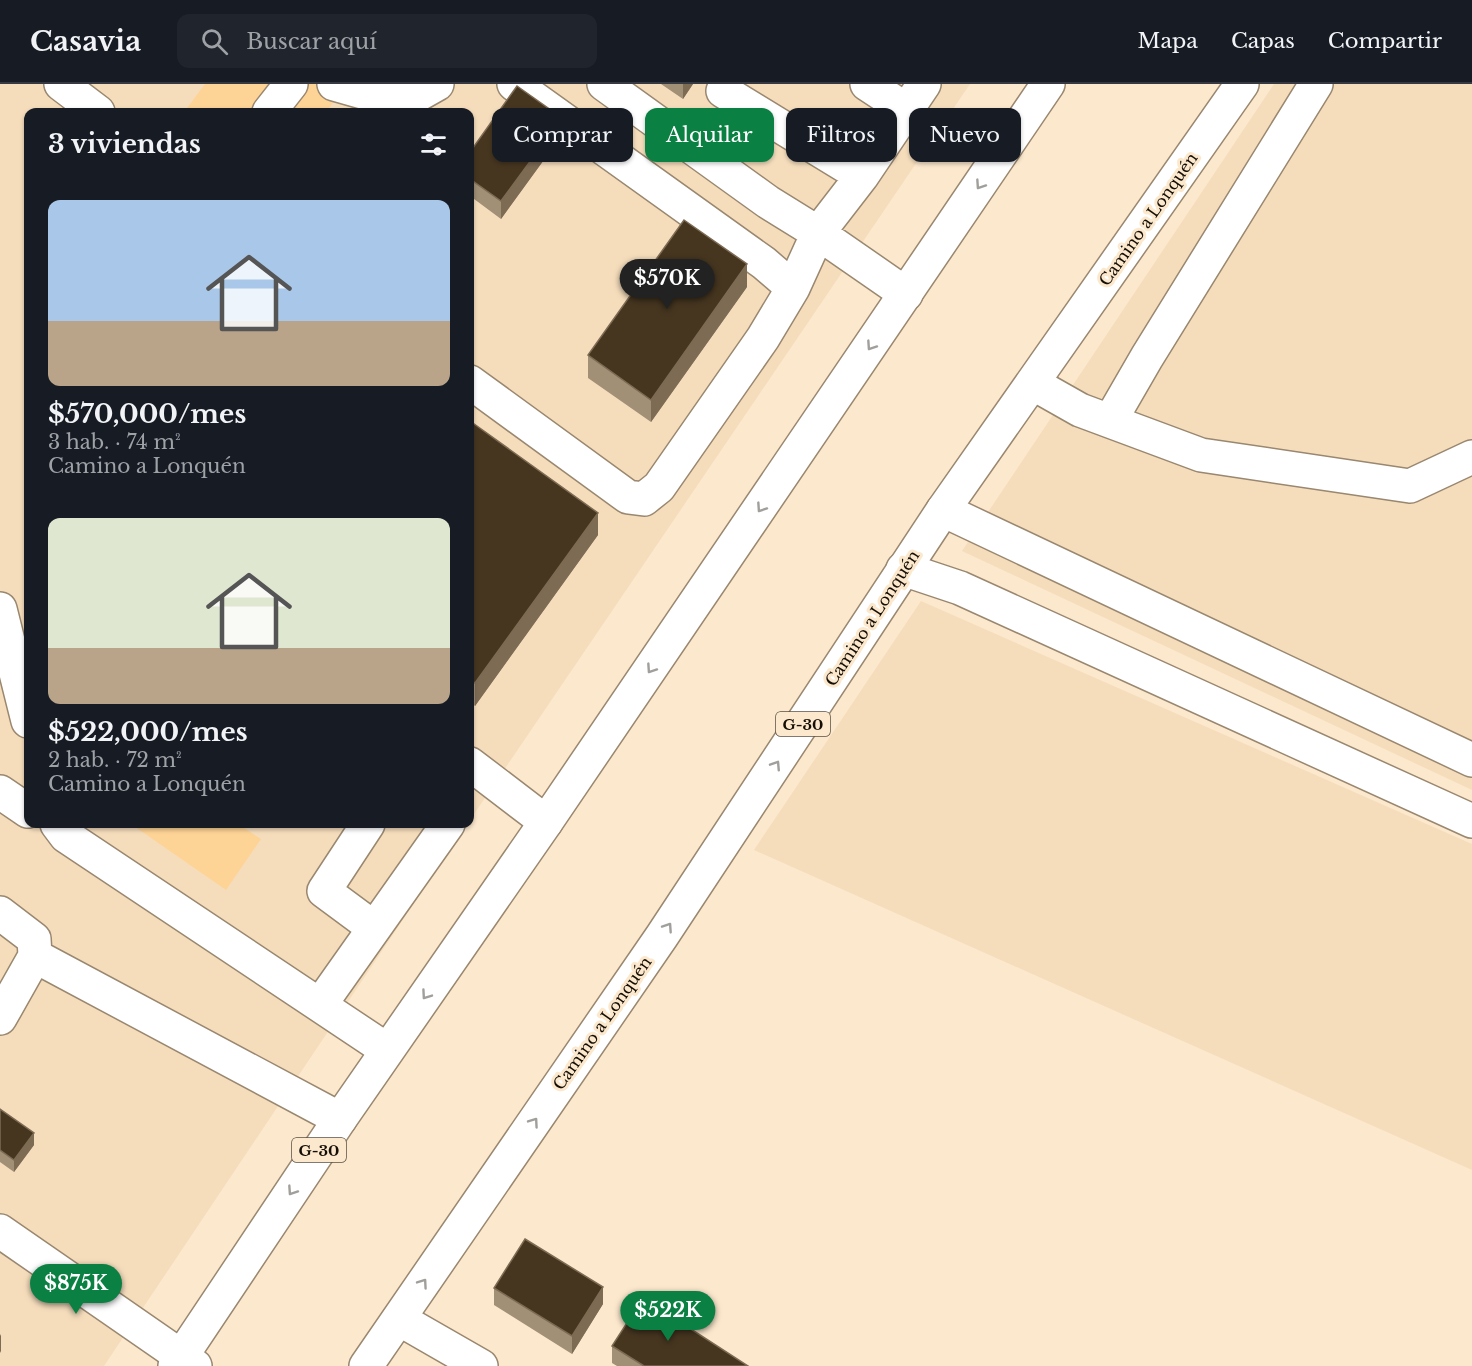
<!DOCTYPE html>
<html lang="es">
<head>
<meta charset="utf-8">
<style>
	:root { --surface:#171b24; --page:#20242c; --text:#f1f3f6; --muted:#9ea1a6; --line:#363941; --accent:#0b8043 }
	body { margin:0; font-family:"Libre Baskerville",serif; background:var(--page); color:var(--text); height:100vh; display:flex; flex-direction:column; font-size:22px; white-space:nowrap }
	* { box-sizing:border-box; margin:0 }
	p { font-size:20px; color:var(--muted) }
	.icon { flex:none; width:33px; height:33px; fill:none; stroke:currentColor; stroke-width:2; stroke-linecap:round; stroke-linejoin:round }
	.map { position:relative; flex:1; overflow:hidden }
	.panel { position:absolute; left:24px; top:24px; width:450px; height:720px; display:flex; flex-direction:column; background:var(--surface); border-radius:12px; box-shadow:0 2px 4px #0004 }
	.panel>* { flex:none }
	.hud { position:absolute; left:492px; top:24px; width:570px; height:54px; display:flex; gap:12px }
	.price { position:absolute; translate:-50% -51px; padding:0 14px; border-radius:21px; background:var(--accent); color:#fff; font-size:20px; line-height:39px; filter:drop-shadow(0 2px 3px #0008) }
	.price::after { content:''; position:absolute; left:50%; top:36px; width:18px; height:14px; margin-left:-9px; background:inherit; clip-path:polygon(0 0,100% 0,50% 100%) }
	.price.selected { background:#222; color:#fff }
	ul { padding:0; list-style:none }
	li { display:grid; align-content:center; gap:12px; height:318px; padding:0 24px }
	li span { display:grid; place-items:center; height:186px; border-radius:12px; color:#555 }
	li>.icon { margin-inline-start:auto }
	span .icon { width:108px; height:108px; fill:#fffc; stroke-width:1 }
	li b { font-size:26px }
	h2 { display:flex; justify-content:space-between; align-items:center; height:72px; padding:0 24px; font-size:26px }
	.chip { padding:0 21px; border-radius:12px; background:var(--surface); box-shadow:0 2px 4px #0004; font-size:21px; line-height:54px }
	.chip.selected { background:var(--accent); color:#fff }
	header { display:flex; align-items:center; gap:36px; box-sizing:border-box; height:84px; padding:0 30px; background:var(--surface); border-bottom:2px solid var(--line) }
	header strong { font-size:28px }
	nav { display:flex; gap:33px; margin-inline-start:auto; font-size:21px }
	.search { width:420px; height:54px; background:var(--page); display:flex; align-items:center; gap:15px; box-sizing:border-box; padding:0 21px; border-radius:12px; color:var(--muted); font-size:22px }
	.map>svg:first-child { display:block }
	.built { fill:#f5ddbc }
	.green { fill:#fed396 }
	.lines { fill:none; stroke-linecap:round; stroke-linejoin:round }
	.minor-casing { stroke:#99876f; stroke-width:36 }
	.major-casing { stroke:#99876f; stroke-width:36 }
	.minor { stroke:#fff; stroke-width:33 }
	.major { stroke:#fff; stroke-width:33 }
	.wall { fill:#a18f76 }
	.shaded-wall { fill:#7d6b54 }
	.building { fill:#463620; stroke:#7d6b54; stroke-width:1.5 }
	.oneway { stroke:#a19f9b }
	.labels { text-anchor:middle; dominant-baseline:central; stroke-width:6; stroke-linejoin:round; paint-order:stroke }
	.shield { fill:#fce8cd; stroke:#5a4f41; stroke-width:1.5 }
	.shield-label { font-size:15px; font-weight:bold; fill:#140e05 }
	.street-label { font-size:16px; fill:#140e05; stroke:#fce8cd }
</style>
</head>
<body>
<header>
<strong>Casavia</strong>
<div class="search"><svg class="icon" aria-label="search" viewBox="0 0 24 24"><circle cx="10" cy="10" r="6"/><path d="M15 15l6 6"/></svg>Buscar aquí</div>
<nav><a>Mapa</a><a>Capas</a><a>Compartir</a></nav>
</header>
<div class="map">
<svg width="1472" height="1282" viewBox="0 0 1472 1282">
	<rect width="100%" height="100%" fill="#fce8cd"/>
	<path class="built" d="M0 0H970L470 736V28H28V740H467L104 1282H0Z
		M1274 0H1472V706L962 467Z
		M921 517 1472 760V1086L754 766Z"/>
	<path class="green" d="M205 0H347L326 28H184Z
		M131 740H238L261 755 226 806Z"/>
	<g class="lines">
		<g class="minor-casing">
			<path id="minor" d="M61 0 98 28
				M334 0 383 14 407 17 437 0
				M604 0 768 118 818 149 906 210
				M867 0 908 27
				M723 7 862 92
				M269 28 291 0
				M793 204 818 149 862 92 924 0
				M470 298 628 413 644 415 659 403 763 254 793 204 764 179 514 0
				M1034 300 1080 326 1201 371 1410 402 1472 373
				M1110 337 1147 273 1316 0
				M943 426 1472 676
				M903 485 960 504 1472 737
				M0 525 28 637
				M470 680 546 738
				M0 708 28 727
				M57 740 66 752 387 966
				M368 740 324 807 374 844
				M0 829 34 855 35 872 0 934
				M35 872 340 1035
				M320 921 448 740
				M0 1147 195 1282
				M399 1235 481 1282"/>
		</g>
		<g class="major-casing">
			<path id="major" d="M175 1282 340 1035 546 738 1048 0
				M366 1282 662 852 943 426 1242 0"/>
		</g>
		<use href="#minor" class="minor"/>
		<use href="#major" class="major"/>
	</g>
	<path class="wall" d="M661 0H693L683 15Z
		M562 51 501 135 470 112V68Z
		M747 203 651 338 588 294V271Z
		M470 337 598 451 475 622 470 618Z
		M0 1025 34 1061 14 1088 0 1078Z
		M494 1204 603 1220 572 1270 494 1221Z
		M612 1262 748 1282H617L612 1279Z"/>
	<path class="shaded-wall" d="M683 0H693L683 15Z
		M562 34V51L501 135V117Z
		M747 180V203L651 338V316Z
		M598 429V451L475 622V599Z
		M34 1049V1061L14 1088V1076Z
		M603 1203V1220L572 1270V1252Z
		M1 1250V1267L0 1269V1252Z"/>
	<path class="building" d="M517 2 562 34 501 117 470 95V68Z
		M684 136 747 180 651 316 588 271Z
		M470 337 598 429 475 599 470 596Z
		M0 1025 34 1049 14 1076 0 1066Z
		M525 1155 603 1203 572 1252 494 1204Z
		M643 1214 748 1282H644L612 1262Z"/>
	<defs><path id="oneway-chevron" d="M-2-3.5L2.5 0L-2 3.5" fill="none" stroke-width="1.6" stroke-linecap="round" stroke-linejoin="round" transform="scale(1.5)"/></defs>
	<g class="oneway">
		<use href="#oneway-chevron" transform="translate(980 101) rotate(124)"/>
		<use href="#oneway-chevron" transform="translate(871 262) rotate(124)"/>
		<use href="#oneway-chevron" transform="translate(761 424) rotate(124)"/>
		<use href="#oneway-chevron" transform="translate(651 585) rotate(124)"/>
		<use href="#oneway-chevron" transform="translate(776 681) rotate(-57)"/>
		<use href="#oneway-chevron" transform="translate(668 843) rotate(-56)"/>
		<use href="#oneway-chevron" transform="translate(426 911) rotate(125)"/>
		<use href="#oneway-chevron" transform="translate(534 1038) rotate(-55)"/>
		<use href="#oneway-chevron" transform="translate(292 1107) rotate(124)"/>
		<use href="#oneway-chevron" transform="translate(423 1199) rotate(-55)"/>
	</g>
	<g class="labels">
		<g class="shield">
			<rect x="776" y="628" width="54" height="24" rx="4.5"/>
			<rect x="292" y="1054" width="54" height="24" rx="4.5"/>
		</g>
		<g class="shield-label">
			<text x="803" y="640">G-30</text>
			<text x="319" y="1066">G-30</text>
		</g>
		<g class="street-label">
			<text transform="translate(1148 135) rotate(-55)">Camino a Lonquén</text>
			<text transform="translate(872 534) rotate(-57)">Camino a Lonquén</text>
			<text transform="translate(602 939) rotate(-55)">Camino a Lonquén</text>
		</g>
	</g>
</svg>
<b class="price selected" style="left:667px;top:226px">$570K</b>
<b class="price" style="left:76px;top:1231px">$875K</b>
<b class="price" style="left:668px;top:1258px">$522K</b>
<div class="hud">
<a class="chip">Comprar</a>
<a class="chip selected">Alquilar</a>
<a class="chip">Filtros</a>
<a class="chip">Nuevo</a>
</div>
<section class="panel">
<h2>3 viviendas<svg class="icon" aria-label="filters" viewBox="0 0 24 24"><path d="M4 7h16M4 17h16"/><circle cx="9" cy="7" r="2"/><circle cx="15" cy="17" r="2"/></svg></h2>
<ul>
<li><span style="background:linear-gradient(#a9c7e8 65%,#b9a48a 0)"><svg class="icon" aria-label="home" viewBox="0 0 24 24"><path d="M3 11l9-7 9 7M6 9v11h12V9"/></svg></span><div><b>$570,000/mes</b><p>3 hab. · 74 m²</p><p>Camino a Lonquén</p></div></li>
<li><span style="background:linear-gradient(#dfe7d0 70%,#b9a48a 0)"><svg class="icon" aria-label="home" viewBox="0 0 24 24"><path d="M3 11l9-7 9 7M6 9v11h12V9"/></svg></span><div><b>$522,000/mes</b><p>2 hab. · 72 m²</p><p>Camino a Lonquén</p></div></li>
</ul>
</section>
</div>
</body>
</html>
